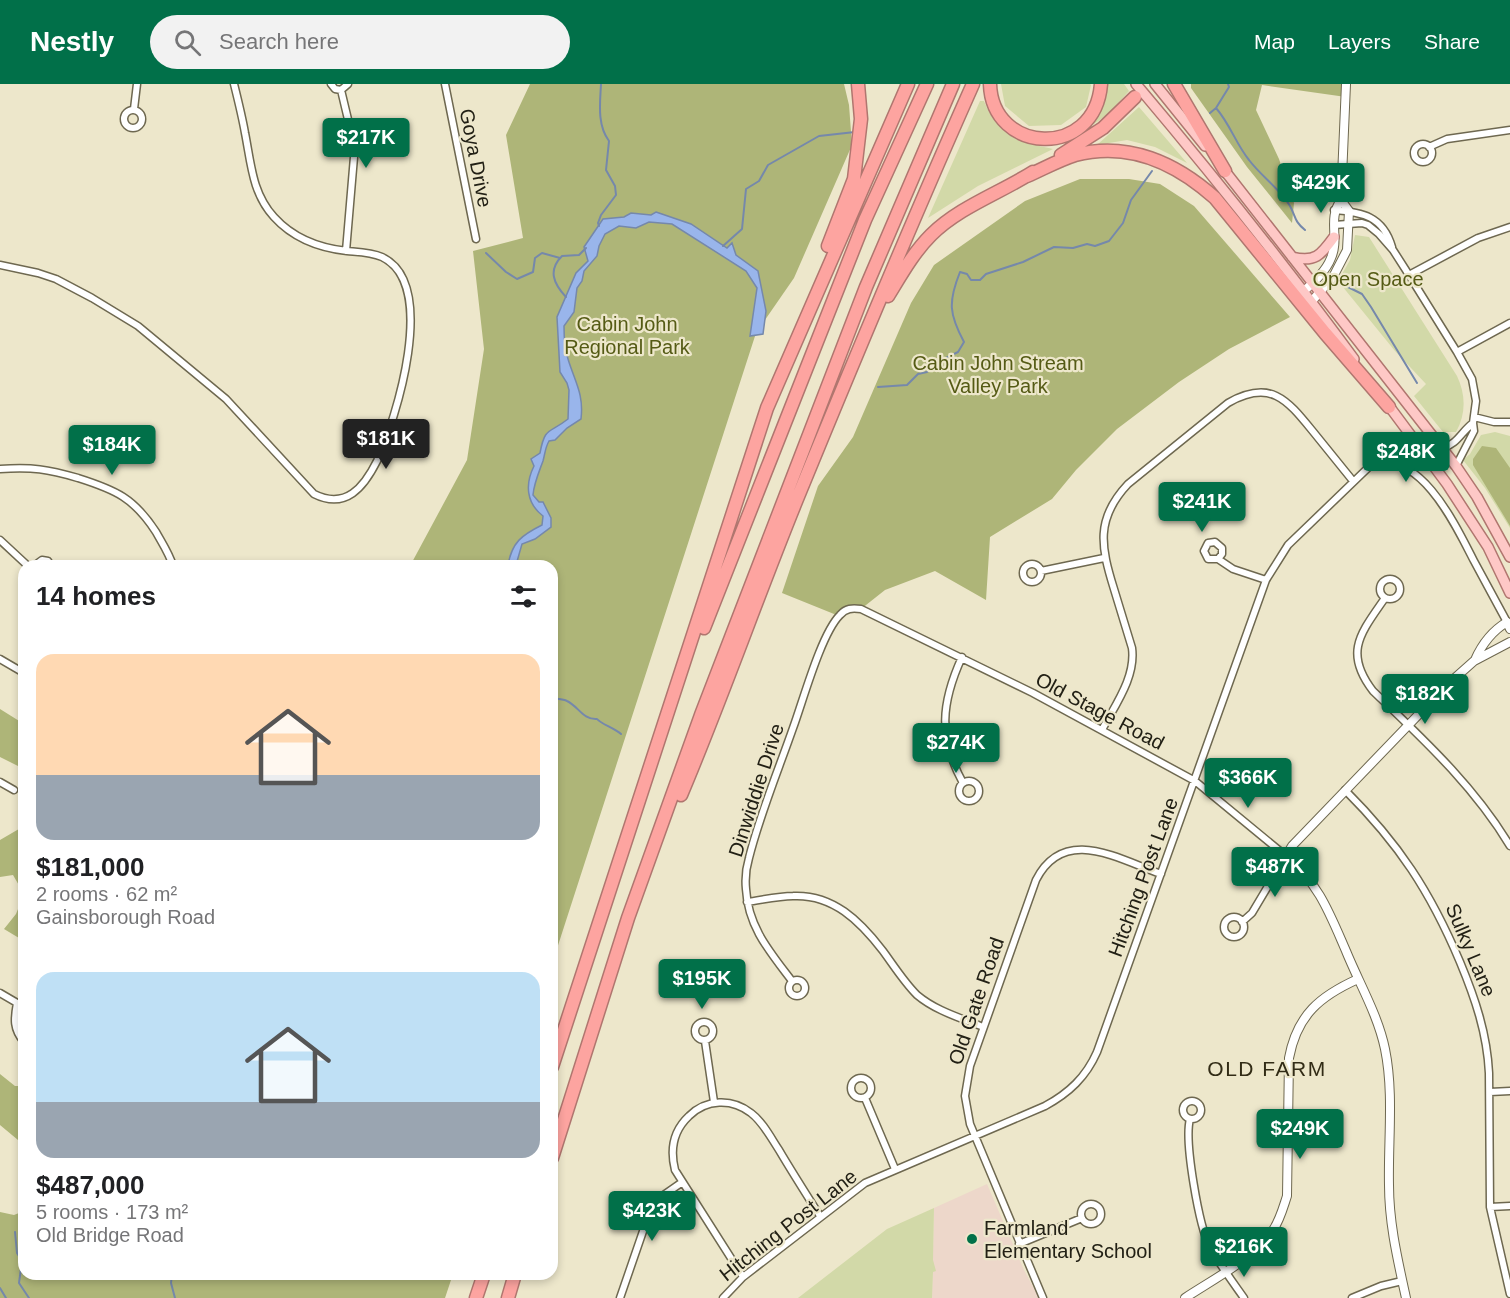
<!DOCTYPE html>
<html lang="en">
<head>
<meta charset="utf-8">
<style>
	:root { --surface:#fff; --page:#f2f2f2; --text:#202124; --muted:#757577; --accent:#017049 }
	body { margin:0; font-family:Arial,sans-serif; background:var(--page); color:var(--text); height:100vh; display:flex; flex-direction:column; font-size:22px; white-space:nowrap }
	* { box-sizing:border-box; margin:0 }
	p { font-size:20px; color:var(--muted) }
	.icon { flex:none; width:33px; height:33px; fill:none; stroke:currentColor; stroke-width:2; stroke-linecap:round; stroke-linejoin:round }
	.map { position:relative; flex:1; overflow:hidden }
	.sheet { position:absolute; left:18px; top:476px; width:540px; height:720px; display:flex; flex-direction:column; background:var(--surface); border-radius:18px; box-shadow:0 3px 9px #0003 }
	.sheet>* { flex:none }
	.price { position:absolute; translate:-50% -51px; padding:0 14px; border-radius:6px; background:var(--accent); color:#fff; font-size:20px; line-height:39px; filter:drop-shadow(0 2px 3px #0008) }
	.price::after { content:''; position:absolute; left:50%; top:36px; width:18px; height:14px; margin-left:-9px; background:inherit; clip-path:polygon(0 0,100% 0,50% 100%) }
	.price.on { background:#222; color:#fff }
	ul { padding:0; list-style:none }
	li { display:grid; align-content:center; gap:12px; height:318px; padding:0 18px }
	li span { display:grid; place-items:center; height:186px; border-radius:18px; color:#555 }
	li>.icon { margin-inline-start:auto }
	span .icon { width:108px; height:108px; fill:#fffc; stroke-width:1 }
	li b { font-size:26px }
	h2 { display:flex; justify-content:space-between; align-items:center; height:72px; padding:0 18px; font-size:26px }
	header { display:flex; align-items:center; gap:36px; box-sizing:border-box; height:84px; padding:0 30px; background:var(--accent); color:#fff }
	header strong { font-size:28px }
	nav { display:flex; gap:33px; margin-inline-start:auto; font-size:21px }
	.search { width:420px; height:54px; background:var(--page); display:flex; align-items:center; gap:15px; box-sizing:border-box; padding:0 21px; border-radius:33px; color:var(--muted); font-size:22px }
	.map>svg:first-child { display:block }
	.education { fill:#edd7ca }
	.green { fill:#d2d9a8 }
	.forest { fill:#aeb578 }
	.water { fill:#99b5eb; stroke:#7588ab; stroke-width:1.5 }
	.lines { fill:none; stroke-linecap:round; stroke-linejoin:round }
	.stream { stroke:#7588ab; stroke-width:2 }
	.minor-casing { stroke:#6e6850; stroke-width:9 }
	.tertiary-casing { stroke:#6e6850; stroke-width:10 }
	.primary-casing { stroke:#b0766f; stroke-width:12 }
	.motorway-casing { stroke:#b0766f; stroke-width:15 }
	.minor { stroke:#fff; stroke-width:6 }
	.tertiary { stroke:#fff; stroke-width:8 }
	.primary { stroke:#fec8c6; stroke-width:9 }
	.motorway { stroke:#fda4a0; stroke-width:12 }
	.poi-dot { fill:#017049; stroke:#ede7cb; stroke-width:2 }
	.labels { text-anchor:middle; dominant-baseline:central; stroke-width:4.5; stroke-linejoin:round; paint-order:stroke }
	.street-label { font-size:20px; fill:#222015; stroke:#ede7cb }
	.park-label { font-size:20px; fill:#555b15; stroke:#ede7cb }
	.poi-label { font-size:20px; fill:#222015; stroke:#ede7cb; text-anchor:start }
	.neighbourhood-label { font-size:21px; letter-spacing:1.5px; fill:#322c16; stroke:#ede7cb }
</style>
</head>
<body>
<header>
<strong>Nestly</strong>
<div class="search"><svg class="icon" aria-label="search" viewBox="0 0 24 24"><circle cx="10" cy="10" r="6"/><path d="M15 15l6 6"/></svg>Search here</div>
<nav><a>Map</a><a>Layers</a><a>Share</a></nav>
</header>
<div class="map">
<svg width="1510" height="1214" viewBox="0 0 1510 1214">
	<rect width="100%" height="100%" fill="#ede7cb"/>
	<path class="education" d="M987 1100 1024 1186 1039 1214H932L934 1124Z"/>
	<path class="green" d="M1001 0H1090L1091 1 1086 23 1061 41 1029 42 1005 22Z
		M1108 0H1124L1129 7 1108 30 1090 43 1103 22Z
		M980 17H984C997 51 1020 58 1053 65L978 102 928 134Z
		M1139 23 1187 79 1155 63 1127 56 1097 61Z
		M1355 151 1369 153 1457 292C1466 311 1466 330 1456 348H1443L1414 312 1426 300 1395 267 1338 197 1350 176Z
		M1495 348 1510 352V444L1485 404 1463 376 1470 370 1481 351Z
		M934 1124 933 1176 936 1187 933 1188 932 1214H798L887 1145Z"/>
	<path class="forest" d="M530 0H844L849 21 852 61 794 194 756 249 552 880V482H410L467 376 484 265 473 167 523 154 506 51Z
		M1191 0H1346V13L1262 1 1256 26 1279 75 1294 119 1292 139 1247 83 1191 4Z
		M1080 95H1129L1160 100 1194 122 1290 233 1229 265 1179 298 1117 345 1076 386 1052 415 990 453 986 516 935 487 885 506 861 525 855 524 839 532 782 509 818 402 853 353 911 219 934 181 1025 117Z
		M1482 362 1496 364 1510 384V442L1473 381V375Z
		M0 625 24 640V685L0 673Z
		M24 742V857L4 845 16 830 24 810 13 791 0 793V756Z
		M0 990 15 1002H24V1061L0 1041Z
		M24 1127V1190H453L445 1214H0V1128L14 1131Z"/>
	<path class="water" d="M656 128 691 140 727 164 732 159 736 171 758 187 766 227 763 250 750 252 757 204 746 187 672 140 649 138 636 144 619 142 605 150 599 162 597 172 584 187 582 197 577 204 574 228 564 242C564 253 564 264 568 275 575 298 584 310 581 335L567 344 555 356 549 357C545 364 545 370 543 377 539 388 534 399 533 411L539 418H543L551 434V443L535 455 522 460 516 481H508C512 458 522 451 542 441L543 432C526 419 525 400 534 382L531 375 540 369C545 342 549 350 568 335L569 306 567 299 560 288 557 233 576 189 588 177 584 163 603 135 624 133 631 129 651 131Z"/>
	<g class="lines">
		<path class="stream" d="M1216 24C1230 40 1236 60 1249 76 1261 92 1280 105 1290 122 1296 133 1294 137 1305 146
			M1210 29 1216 24 1229 3 1228 0
			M599 142 598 139 601 131 616 111 615 102 606 86 609 57C597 41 600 19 601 0
			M723 162 742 145 746 105 759 97 768 81 819 52 855 48
			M486 169 506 188 517 195 533 188 535 174 542 169 560 174
			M1348 203 1362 210 1371 223 1417 299
			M566 213C553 199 548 186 562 172L579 171 586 164
			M878 303 907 301 918 290 927 288 942 276 958 268 964 258C949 230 948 218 960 188L967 190 971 196H980L986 190 1023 178 1054 163 1073 164 1087 160 1095 162 1109 157 1123 139 1131 116 1152 87
			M552 614C556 615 563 615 567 617 578 622 583 636 597 635 601 640 614 644 621 650
			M15 1148 17 1169 22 1177 19 1199 29 1214
			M172 1190 171 1199 175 1214
			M0 1204 6 1214"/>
		<g class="minor-casing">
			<path id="minor" d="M331 0 335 5 341 6
				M445 0 476 155
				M341 6 351 48 354 73 346 167
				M341 6 348 0
				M134 25 137 0
				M124 35a9 9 0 1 1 18 0a9 9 0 1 1-18 0Z
				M1414 69a9 9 0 1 1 18 0a9 9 0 1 1-18 0Z
				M1429 63 1447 55 1510 46
				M1334 126C1362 128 1383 132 1392 163
				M1334 141 1362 139 1368 141 1379 150 1393 166 1409 191 1457 268 1472 295 1476 317 1473 339 1474 347 1456 382
				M0 181 38 189 56 195 92 214 138 242 226 315 314 410C346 426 364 403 377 377 396 335 439 200 382 173 371 168 359 168 347 167 319 164 293 154 274 133 252 109 251 79 245 49 242 32 238 16 234 0
				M1409 191 1478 154 1510 143
				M1457 268 1510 239
				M1474 333 1494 338H1510
				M1441 365C1459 359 1460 349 1473 339
				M0 385C33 383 47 385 78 394 116 406 134 414 156 448 162 459 169 469 173 482
				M0 456 28 482
				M1218 475 1222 470V464L1215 458 1208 459 1204 467 1208 475H1218L1233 485 1266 496
				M1023 489a9 9 0 1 1 18 0a9 9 0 1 1-18 0Z
				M34 482 42 476 48 477 51 482
				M1041 487 1104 474
				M1380 505a10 10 0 1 1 20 0a10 10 0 1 1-20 0Z
				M1385 514C1361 549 1343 568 1373 607 1423 655 1474 702 1510 762
				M962 573C941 619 938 653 963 699
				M0 575 24 589
				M1102 646C1115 621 1136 593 1132 564 1126 544 1120 525 1114 505 1101 463 1095 435 1128 400L1228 319C1272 294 1288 317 1315 350 1328 366 1340 381 1353 397
				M959 707a10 10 0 1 1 20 0a10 10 0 1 1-20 0Z
				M0 698 14 706
				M1345 706C1399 760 1430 807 1460 878 1475 914 1487 949 1489 989L1490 1123 1510 1210
				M747 818C762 816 778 812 793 812 833 810 860 837 883 867 894 882 904 898 917 911 936 927 961 934 983 943
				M1224 843a10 10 0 1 1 20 0a10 10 0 1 1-20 0Z
				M789 904a8 8 0 1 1 16 0a8 8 0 1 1-16 0Z
				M792 897C770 868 748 843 746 805 745 795 746 784 749 774 760 730 778 687 793 644 803 617 821 550 840 531 846 524 852 524 861 525L1033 609 1195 697 1286 772 1252 829 1242 838
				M0 909 24 923
				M17 919C14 935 13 945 24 958
				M695 947a9 9 0 1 1 18 0a9 9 0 1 1-18 0Z
				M705 957 714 1018
				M851 1004a10 10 0 1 1 20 0a10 10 0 1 1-20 0Z
				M1490 1008 1510 1007
				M865 1014 895 1085
				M1183 1026a9 9 0 1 1 18 0a9 9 0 1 1-18 0Z
				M1190 1035C1184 1057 1199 1143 1210 1163 1220 1181 1232 1197 1244 1214
				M1081 1130a10 10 0 1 1 20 0a10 10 0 1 1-20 0Z
				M1490 1123 1510 1122
				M1019 1160 1082 1134
				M743 1193 675 1086C670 1066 673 1047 689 1032 706 1015 732 1014 751 1029 763 1038 771 1054 779 1066 792 1088 806 1110 820 1132
				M620 1214 651 1124 658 1115 681 1099
				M723 1214 743 1193 865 1099 1045 1022C1069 1009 1086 993 1097 968L1266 496 1288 461 1372 380C1421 366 1456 442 1474 477 1485 497 1496 518 1507 538
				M1043 1214 970 1040 965 1012 970 982 1036 796C1064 741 1118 775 1161 790
				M1352 1214 1381 1202 1402 1197"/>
		</g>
		<g class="tertiary-casing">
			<path id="tertiary" d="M1304 207C1314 198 1326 187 1331 174 1340 154 1327 135 1341 116L1346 0
				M1312 217 1333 193 1347 166 1349 127 1341 116
				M1475 576C1482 560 1492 547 1507 538L1510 545
				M1185 1214C1212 1196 1255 1174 1273 1146 1280 1136 1283 1124 1287 1112L1289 974C1297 931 1320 912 1358 895
				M1406 1214C1398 1177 1389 1140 1389 1101 1388 1056 1394 1009 1385 965 1378 931 1359 899 1346 867 1329 828 1319 800 1286 772L1292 762 1447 601 1474 577 1510 558"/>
		</g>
		<g class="primary-casing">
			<path id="primary" d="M1136 0C1212 90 1285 181 1354 275
				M1155 0 1205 62
				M1221 82 1456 382 1477 413 1510 473
				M1292 173C1315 179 1321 171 1334 153
				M1386 318 1447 400 1488 463 1510 509"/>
		</g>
		<g class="motorway-casing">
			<path id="motorway" d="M990 0C992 70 1095 76 1101 0
				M1174 0 1225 87
				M1061 71 1103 44 1135 13
				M1027 92C1043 85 1059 76 1075 71 1128 57 1176 79 1215 114L1325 249 1389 323
				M828 162 854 95 861 35 858 0
				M888 212C901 191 913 169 931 151 959 123 1000 109 1033 88
				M704 544 865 136 927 0
				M681 711C722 614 757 513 797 415 854 276 912 137 973 0
				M552 983 767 324 908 0
				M552 1074 628 834 701 631 866 203 953 0
				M476 1214 484 1190
				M508 1214 515 1190"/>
		</g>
		<use href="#minor" class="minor"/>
		<use href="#tertiary" class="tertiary"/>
		<use href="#primary" class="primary"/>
		<use href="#motorway" class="motorway"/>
	</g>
	<circle class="poi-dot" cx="972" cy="1155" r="6"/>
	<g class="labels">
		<g class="street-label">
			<text transform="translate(476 74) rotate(79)">Goya Drive</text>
			<text transform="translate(1100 627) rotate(28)">Old Stage Road</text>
			<text transform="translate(756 706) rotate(-72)">Dinwiddie Drive</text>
			<text transform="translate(1143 793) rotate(-70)">Hitching Post Lane</text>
			<text transform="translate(1471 866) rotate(67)">Sulky Lane</text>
			<text transform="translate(976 917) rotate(-71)">Old Gate Road</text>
			<text transform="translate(788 1141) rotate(-38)">Hitching Post Lane</text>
		</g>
		<g class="park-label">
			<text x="1368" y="195">Open Space</text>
			<text x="627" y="240">Cabin John<tspan x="627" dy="23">Regional Park</tspan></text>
			<text x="998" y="279">Cabin John Stream<tspan x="998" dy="23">Valley Park</tspan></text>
		</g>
		<g class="poi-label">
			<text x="984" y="1144">Farmland<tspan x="984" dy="23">Elementary School</tspan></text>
		</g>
		<g class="neighbourhood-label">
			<text x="1267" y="984">OLD FARM</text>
		</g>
	</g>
</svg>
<b class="price" style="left:366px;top:85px">$217K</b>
<b class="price" style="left:1321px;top:130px">$429K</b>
<b class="price on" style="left:386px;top:386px">$181K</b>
<b class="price" style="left:112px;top:392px">$184K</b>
<b class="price" style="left:1406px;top:399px">$248K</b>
<b class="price" style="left:1202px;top:449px">$241K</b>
<b class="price" style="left:1425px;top:641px">$182K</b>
<b class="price" style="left:956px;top:690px">$274K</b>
<b class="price" style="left:1248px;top:725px">$366K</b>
<b class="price" style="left:1275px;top:814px">$487K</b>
<b class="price" style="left:702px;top:926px">$195K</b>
<b class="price" style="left:1300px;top:1076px">$249K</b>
<b class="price" style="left:652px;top:1158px">$423K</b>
<b class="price" style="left:1244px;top:1194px">$216K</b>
<section class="sheet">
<h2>14 homes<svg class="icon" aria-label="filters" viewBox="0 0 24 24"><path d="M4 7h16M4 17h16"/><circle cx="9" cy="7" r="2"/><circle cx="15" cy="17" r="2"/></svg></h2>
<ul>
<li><span style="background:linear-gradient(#ffd9b3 65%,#9aa5b1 0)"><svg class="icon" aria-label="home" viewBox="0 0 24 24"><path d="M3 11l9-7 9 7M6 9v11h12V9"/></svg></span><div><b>$181,000</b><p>2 rooms · 62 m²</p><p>Gainsborough Road</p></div></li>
<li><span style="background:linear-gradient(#bfe0f5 70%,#9aa5b1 0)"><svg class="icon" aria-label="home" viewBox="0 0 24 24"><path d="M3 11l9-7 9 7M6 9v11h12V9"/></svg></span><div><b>$487,000</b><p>5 rooms · 173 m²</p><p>Old Bridge Road</p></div></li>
</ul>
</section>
</div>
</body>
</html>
